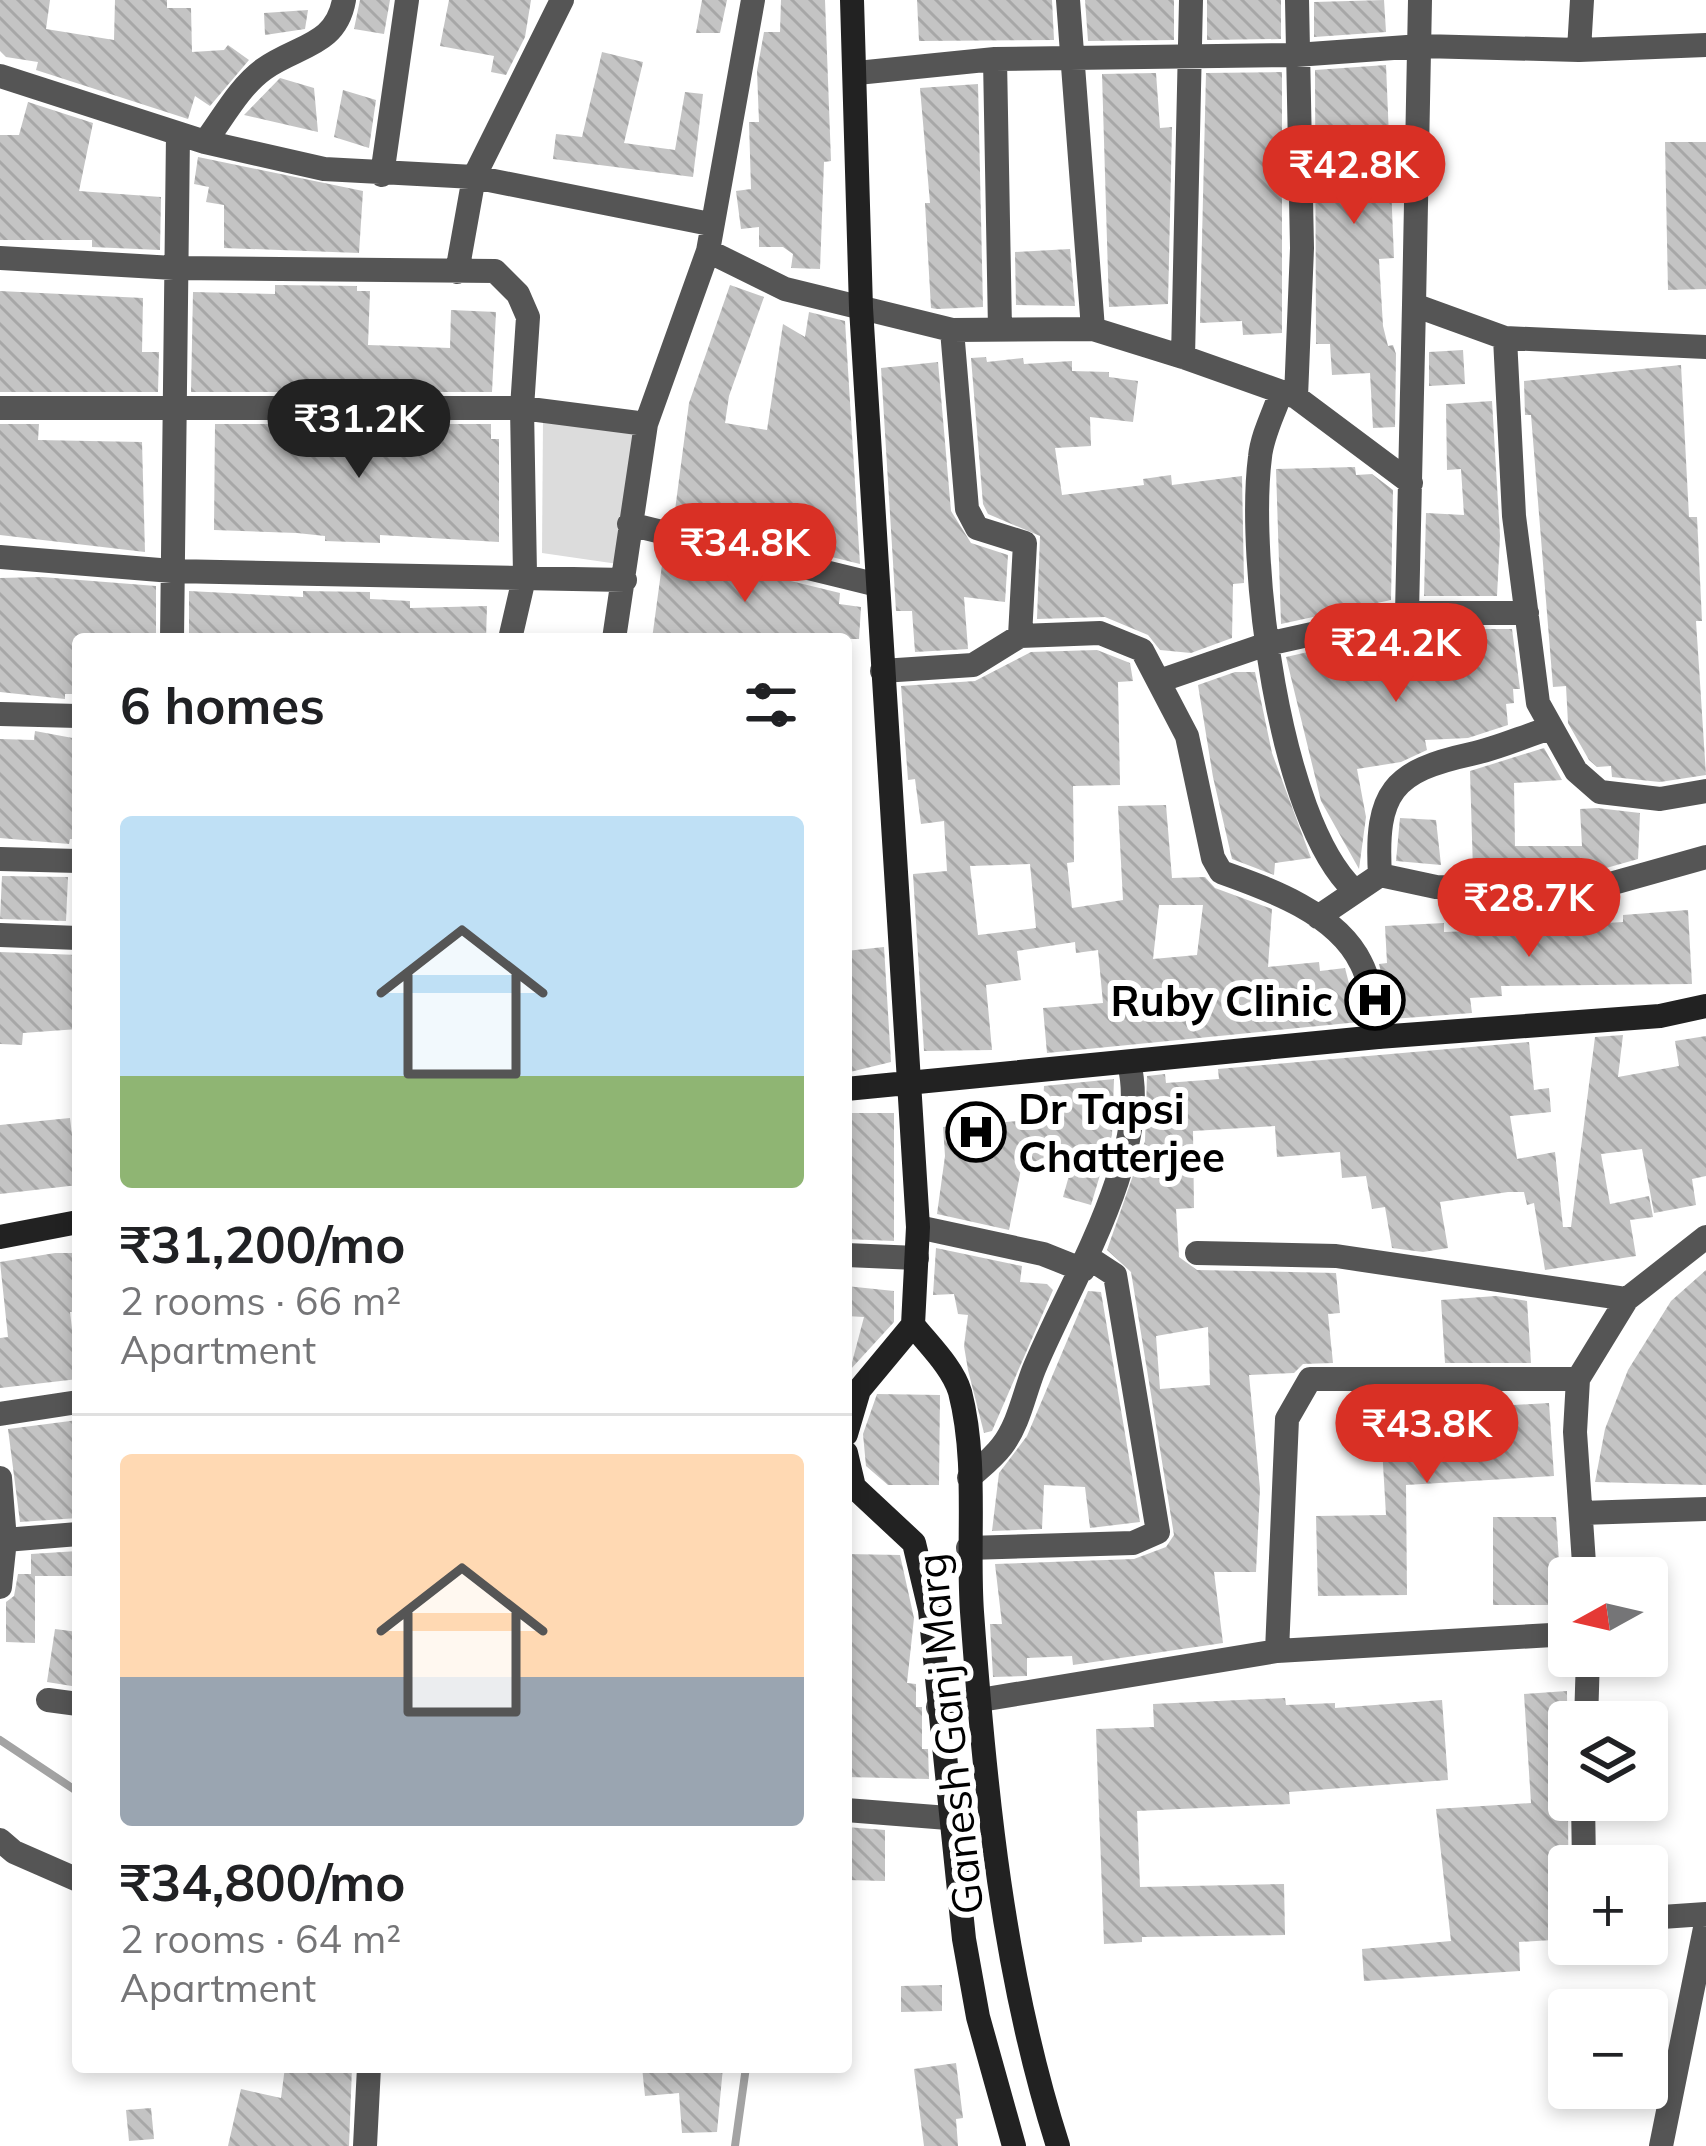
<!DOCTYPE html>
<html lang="en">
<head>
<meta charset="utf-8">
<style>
	:root { --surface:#fff; --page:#f2f2f2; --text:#202124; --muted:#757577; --line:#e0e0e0; --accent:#d93025 }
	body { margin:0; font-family:Mulish,sans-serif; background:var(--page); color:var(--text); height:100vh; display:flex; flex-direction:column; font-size:45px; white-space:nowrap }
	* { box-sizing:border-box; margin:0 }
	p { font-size:39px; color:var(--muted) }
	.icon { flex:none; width:66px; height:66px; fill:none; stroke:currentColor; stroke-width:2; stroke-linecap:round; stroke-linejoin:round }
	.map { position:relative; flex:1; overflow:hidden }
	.side { position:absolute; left:72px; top:633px; width:780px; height:1440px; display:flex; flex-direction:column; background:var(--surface); border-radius:12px; box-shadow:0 6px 18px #0003 }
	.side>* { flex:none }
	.needle { width:78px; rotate:262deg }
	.tools { position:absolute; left:1548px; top:1557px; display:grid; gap:24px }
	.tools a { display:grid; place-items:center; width:120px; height:120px; border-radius:12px; background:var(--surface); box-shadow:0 6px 18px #0003; font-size:60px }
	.price { position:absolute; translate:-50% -102px; padding:0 27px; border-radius:42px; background:var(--accent); color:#fff; font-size:39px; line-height:78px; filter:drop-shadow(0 3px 6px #0008) }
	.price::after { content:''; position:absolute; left:50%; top:72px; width:36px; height:27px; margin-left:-18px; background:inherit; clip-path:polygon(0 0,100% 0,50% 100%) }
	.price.current { background:#222; color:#fff }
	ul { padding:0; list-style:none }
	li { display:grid; align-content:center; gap:24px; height:636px; padding:0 48px }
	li+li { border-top:3px solid var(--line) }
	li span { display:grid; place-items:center; height:372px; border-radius:12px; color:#555 }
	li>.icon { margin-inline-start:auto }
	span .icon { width:216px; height:216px; fill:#fffc; stroke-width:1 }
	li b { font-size:51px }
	h2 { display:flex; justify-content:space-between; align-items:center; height:144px; padding:0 48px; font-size:51px }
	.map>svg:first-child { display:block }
	.green { fill:#dcdcdc }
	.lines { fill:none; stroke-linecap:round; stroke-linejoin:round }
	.stream { stroke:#a3a3a3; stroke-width:8 }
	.building { fill:url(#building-back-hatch); fill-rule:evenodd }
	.street { stroke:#555; stroke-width:24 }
	.secondary { stroke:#222; stroke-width:24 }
	.labels { text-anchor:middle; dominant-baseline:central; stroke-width:12; stroke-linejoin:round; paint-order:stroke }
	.poi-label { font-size:42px; font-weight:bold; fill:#000; stroke:#fff; text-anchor:end }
	.street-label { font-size:42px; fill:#000; stroke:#fff }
</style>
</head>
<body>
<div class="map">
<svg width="1706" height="2146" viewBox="0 0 1706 2146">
	<defs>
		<pattern id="building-back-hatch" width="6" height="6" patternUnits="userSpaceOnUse" patternTransform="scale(3)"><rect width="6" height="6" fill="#c4c4c4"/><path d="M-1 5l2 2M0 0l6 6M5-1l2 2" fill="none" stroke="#a7a7a7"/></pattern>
	</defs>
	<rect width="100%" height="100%" fill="#fff"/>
	<path class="green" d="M543 421 641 434 618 564 542 553Z"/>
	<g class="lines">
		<path class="stream" d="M0 1740 78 1792
			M735 2146 746 2067"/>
	</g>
	<path class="building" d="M0 0H50L46 29 114 40 115 0H167V8H191L192 52 224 50 228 45 249 60 210 106 195 96 188 119 36 70 38 62 6 57 0 51Z
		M360 0H390L384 34 354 29Z
		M449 0H531L525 37 506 75 491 72 494 56 440 46Z
		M702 0H727L720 33H696Z
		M781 0H825L831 161 824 162 820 269 791 268 793 254 783 247H759V227L741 229 736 191 751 189 749 122H759L757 71 764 32H780Z
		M917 0H1052L1054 40 919 41Z
		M1085 0H1174V40L1088 41Z
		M1207 0H1281V39L1207 40Z
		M1384 0 1386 32 1314 37V2Z
		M308 10 305 29 265 35 264 13Z
		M602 52 643 62 624 143 675 150 685 92 703 94 693 177 553 159 556 134 582 137Z
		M1386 65 1394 258 1379 259 1383 326 1388 346 1393 345 1396 354 1395 427 1373 428 1370 373 1332 375 1330 344H1316L1315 70Z
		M1282 72V333L1243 335 1242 321 1200 323 1206 73Z
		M1156 73 1160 128 1172 127 1168 304 1109 307 1102 74Z
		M280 78 314 88 318 132 244 115Z
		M978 84 983 307 937 309 931 308 925 203H930L920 88Z
		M343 90 376 100 369 148 334 137Z
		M28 102 93 123 79 191 161 197 160 250 92 247V240H0V135H19Z
		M1665 142H1706V289L1668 290Z
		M198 157 363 191 359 253 224 248V205L206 202 209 187 194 184Z
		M1070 249 1075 306 1016 305 1015 252Z
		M275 285 357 286V291H370L368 345 450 348 451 310 496 312 492 392H191L193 292 275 294Z
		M730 285 764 297 729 396 725 423 767 430 783 324 805 337 809 312 845 321 860 564 674 518 689 403Z
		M0 291 143 298 142 352H159L158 392H0Z
		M1463 350 1465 384 1429 386V352Z
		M986 357 987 362 1023 358 1024 364 1072 361V371L1109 372V377L1138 381 1133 422 1090 417 1091 446 1055 448 1062 495 1144 485 1143 479 1171 475 1172 485 1242 476 1244 583 1233 584 1232 638 1191 653 1160 650 1148 635 1105 617 1037 619 1040 536 988 514 983 504 971 358Z
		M938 362 951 511 971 543 1008 555 1005 602 964 597 968 649 915 652 912 611H896L881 368Z
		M1681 365 1689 517H1697L1702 621H1696L1706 775 1660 782 1612 777 1611 766 1597 767 1589 760 1568 723 1566 686 1553 687 1531 415H1525L1524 381Z
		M1492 401 1500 536 1497 596H1424L1426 513 1464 515 1461 469 1447 470 1446 404Z
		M0 424H39L38 440 142 442 145 552 0 535Z
		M215 424H491V439H499V542L380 535V543L325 541V536L297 533 214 530Z
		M1355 467 1356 475 1372 474 1393 490 1391 600 1281 624 1276 469Z
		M664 550 840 593 839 604 861 607 859 639H652Z
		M42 577 156 586V639H78V694H65V699L0 692V578Z
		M189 591 303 597V591L370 592V599L410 601V608L487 606 486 639H236V635L189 633Z
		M1409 629H1512L1520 689H1513L1514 703 1506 704 1508 725 1468 738 1425 740 1427 750 1401 762 1357 769 1366 817 1359 869 1321 801 1286 657Z
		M1097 650 1130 663 1133 681 1118 682 1120 785 1073 786 1074 862 1067 863 1072 908 1123 900 1118 806 1166 805 1172 878 1205 877 1215 888 1272 909 1268 967 1319 962 1320 971 1345 968 1359 1022 1047 1053 1043 1008 1103 1003 1098 950 1076 953 1075 942 1017 951 1021 980 986 985 992 1050 924 1051 913 874 947 871 944 821 921 824 915 779 908 780 901 686 975 681 1031 652ZM1030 864 1036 928 978 935 970 866ZM1159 905H1203L1197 955 1153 959Z
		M1235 672H1255L1272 753 1311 858 1275 863 1274 875 1232 859 1213 777 1198 685Z
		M35 731 78 739V839H70L69 844 0 838V739L34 740Z
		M1544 748 1562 780 1514 783 1515 846H1582L1580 809 1597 808 1640 813 1638 859 1585 874 1473 871 1470 771Z
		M1400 818 1436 820 1441 865 1396 861Z
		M2 876 68 877 66 921 0 919Z
		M1688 910 1692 984 1501 986 1502 996 1470 998 1472 1013 1392 1019 1379 964 1387 963 1385 926 1444 923V932L1498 930 1623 922V915Z
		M884 947 891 1062 850 1072 846 1067V951Z
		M0 952 78 955V1029L23 1033 22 1045 0 1044Z
		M1623 1035 1618 1077 1679 1066 1675 1041 1706 1036V1176L1692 1179 1696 1205 1654 1213 1642 1149 1601 1154 1610 1204 1649 1196 1653 1217 1630 1220 1636 1256 1545 1270 1534 1203 1527 1205 1524 1192H1508L1440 1202 1448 1248 1423 1252 1392 1248 1385 1207 1372 1209 1366 1176 1342 1178 1340 1152 1277 1157 1275 1126 1193 1131 1194 1208 1176 1209 1179 1257 1197 1270 1336 1273 1340 1313 1328 1314 1333 1363 1303 1364 1294 1373 1249 1375 1260 1489 1256 1572H1214L1223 1643 1073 1665 1072 1656 1027 1658V1676L993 1677 990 1624H1002L995 1564 1134 1559 1166 1547 1174 1535 1131 1272 1107 1250 1145 1141 1147 1076 1165 1074 1166 1083 1219 1079 1218 1069 1529 1042 1534 1090 1549 1088 1551 1112 1510 1116 1517 1159 1555 1152 1563 1227H1571L1595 1037ZM1208 1327 1210 1385 1160 1389 1156 1336Z
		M1114 1079 1112 1135 1091 1205 1063 1197 1072 1165 1021 1169 1009 1230 937 1214 945 1156 943 1127 1042 1119 1044 1086Z
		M846 1113H894V1241L846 1239Z
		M70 1118 78 1185 0 1194V1125Z
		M936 1248 1022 1266 1020 1282 1047 1284 1053 1290 992 1431 984 1433 968 1370 964 1346 968 1315 958 1314 954 1294 933 1295Z
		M55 1253H78V1311L70 1312 78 1379 0 1388V1338L8 1337 0 1262Z
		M1706 1270V1485L1595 1482 1605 1429 1628 1370 1671 1301Z
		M846 1286 894 1291V1322L850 1370 864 1317 846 1316Z
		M1088 1291 1101 1292 1140 1522 1090 1528 1085 1487 1044 1485 1042 1529 992 1531 999 1473 1027 1436Z
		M1496 1296 1527 1301 1531 1363H1445L1441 1300Z
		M877 1394 940 1395 939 1485H888L866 1466 863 1434Z
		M1549 1403 1554 1476 1406 1485 1407 1595 1318 1596 1316 1516 1386 1515 1380 1413Z
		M78 1420V1518L20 1522 8 1429Z
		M1493 1517H1556L1562 1605H1493Z
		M78 1551V1576H35V1643L6 1642V1602L14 1596 18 1574H31V1554Z
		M846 1554 900 1555 914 1618 907 1683 916 1684V1707H922V1749H928L929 1779 846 1777Z
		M55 1629 78 1632V1687L47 1682Z
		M1567 1691 1569 1939 1519 1942 1520 1971 1364 1981 1362 1949 1451 1941 1436 1809 1531 1803 1524 1694Z
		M1285 1698 1286 1705 1335 1703V1708L1442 1700 1448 1780 1289 1792 1290 1804 1137 1811 1140 1887 1284 1884 1285 1935 1142 1937V1942L1104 1944 1096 1729 1154 1727 1153 1704Z
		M846 1827 885 1830V1881L846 1880Z
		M942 1985V2011L901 2012V1986Z
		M956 2063 963 2118 956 2119 958 2146H924L914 2069Z
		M285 2067H352L349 2146H228L241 2089 281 2098Z
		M642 2067H723L717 2132 682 2133 679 2093 645 2096Z
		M151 2108 154 2139 129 2141 126 2110Z"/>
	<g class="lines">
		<path class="street" d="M1068 0 1093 329
			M1420 0 1414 305 1505 338 1706 347
			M1579 50 1582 0
			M995 59 1000 329
			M857 73 995 59 1296 55 1421 46 1579 50 1706 45
			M0 76 205 142 324 169 474 177 710 224
			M205 142C223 118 239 87 264 69 298 45 336 46 344 0
			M382 175 407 0
			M708 251 785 289 952 330 1093 329 1183 357 1296 397 1411 483
			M0 258 174 268 495 271 518 294 528 317 522 408 525 574 510 639
			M457 272 474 177 562 0
			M952 330 967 509 977 528 1025 543 1020 636
			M1505 338 1514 516 1538 703 1576 771 1600 792 1660 799 1706 791
			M1183 357 1191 0
			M1280 395C1273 415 1262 436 1260 457 1247 558 1278 819 1354 890
			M1296 397 1302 248 1297 0
			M0 408H522L646 424
			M629 524 878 585
			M0 557 172 571 625 580
			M1407 613 1414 305
			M172 639 178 134
			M614 639 646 424 708 251 753 0
			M882 671 973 665 1020 636 1100 633 1142 650 1187 736 1213 858 1221 872C1269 889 1337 913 1361 963 1372 984 1373 1013 1378 1037
			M1162 680 1267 644 1407 613H1527
			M0 714 78 716
			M0 859 78 861
			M1380 875 1436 887 1585 891 1706 857
			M1318 917 1380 875C1375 792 1393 771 1471 754 1499 748 1524 736 1551 728
			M0 935 78 938
			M918 1227 1043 1254 1083 1270
			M1197 1253 1336 1256 1627 1299
			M846 1255 917 1258
			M0 1414 78 1402
			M0 1478 5 1540 0 1587
			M969 1478C980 1468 993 1458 1002 1446 1019 1424 1024 1394 1034 1369 1068 1286 1152 1154 1129 1063
			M1581 1513 1706 1509
			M5 1540 78 1534
			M968 1548 1133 1543 1158 1532 1115 1275 1089 1258
			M1585 1578 1575 1432 1578 1379 1627 1299 1706 1237
			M1277 1651 1287 1419 1310 1379H1578
			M48 1700 78 1704
			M938 1707 1277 1651 1569 1634
			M1586 1722 1588 1656
			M1583 1800 1584 1866
			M846 1810 948 1818
			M0 1840 14 1852 78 1880
			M1647 1918 1706 1914
			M365 2146 369 2067
			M1661 2146 1706 1923"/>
		<path class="secondary" d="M846 1089 1378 1037 1660 1016 1706 1006
			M0 1237 78 1222
			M913 1325C929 1345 953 1368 960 1392 978 1462 967 1541 972 1612 985 1792 1003 1974 1058 2146
			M846 1434 859 1390 913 1325 918 1227 861 308 852 0
			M846 1453 854 1487 914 1543 930 1610 964 1939 978 2017 1014 2146"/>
	</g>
	<defs>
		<g id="hospital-ring" transform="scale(3)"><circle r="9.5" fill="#fff" stroke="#000" stroke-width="1.5"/><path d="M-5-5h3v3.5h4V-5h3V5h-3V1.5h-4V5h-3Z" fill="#000"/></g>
	</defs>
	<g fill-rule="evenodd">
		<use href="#hospital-ring" x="1375" y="1000"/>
		<use href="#hospital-ring" x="976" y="1132"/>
	</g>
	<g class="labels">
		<g class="poi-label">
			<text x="1333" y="1000">Ruby Clinic</text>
			<text x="1018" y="1108" text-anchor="start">Dr Tapsi<tspan x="1018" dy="48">Chatterjee</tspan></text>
		</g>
		<g class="street-label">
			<text transform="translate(949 1734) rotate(-96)">Ganesh Ganj Marg</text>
		</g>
	</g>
</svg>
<div class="tools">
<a><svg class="needle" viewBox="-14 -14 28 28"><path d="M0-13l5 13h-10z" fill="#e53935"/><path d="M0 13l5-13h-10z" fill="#757577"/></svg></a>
<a><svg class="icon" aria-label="layers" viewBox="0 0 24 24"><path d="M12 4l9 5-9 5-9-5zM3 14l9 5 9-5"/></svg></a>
<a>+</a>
<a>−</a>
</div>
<b class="price" style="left:1354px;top:227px">₹42.8K</b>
<b class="price current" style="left:359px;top:481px">₹31.2K</b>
<b class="price" style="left:745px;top:605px">₹34.8K</b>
<b class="price" style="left:1396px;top:705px">₹24.2K</b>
<b class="price" style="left:1529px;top:960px">₹28.7K</b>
<b class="price" style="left:1427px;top:1486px">₹43.8K</b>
<section class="side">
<h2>6 homes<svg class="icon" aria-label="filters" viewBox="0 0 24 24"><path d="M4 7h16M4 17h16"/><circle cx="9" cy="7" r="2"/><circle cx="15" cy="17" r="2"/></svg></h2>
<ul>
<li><span style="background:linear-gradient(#bfe0f5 70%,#8fb573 0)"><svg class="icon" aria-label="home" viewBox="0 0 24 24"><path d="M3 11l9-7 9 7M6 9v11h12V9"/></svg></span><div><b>₹31,200/mo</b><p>2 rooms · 66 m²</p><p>Apartment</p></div></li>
<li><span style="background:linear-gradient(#ffd9b3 60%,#9aa5b1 0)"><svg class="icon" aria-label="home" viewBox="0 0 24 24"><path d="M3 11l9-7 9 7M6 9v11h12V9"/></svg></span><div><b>₹34,800/mo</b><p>2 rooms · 64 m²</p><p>Apartment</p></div></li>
</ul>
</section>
</div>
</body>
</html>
